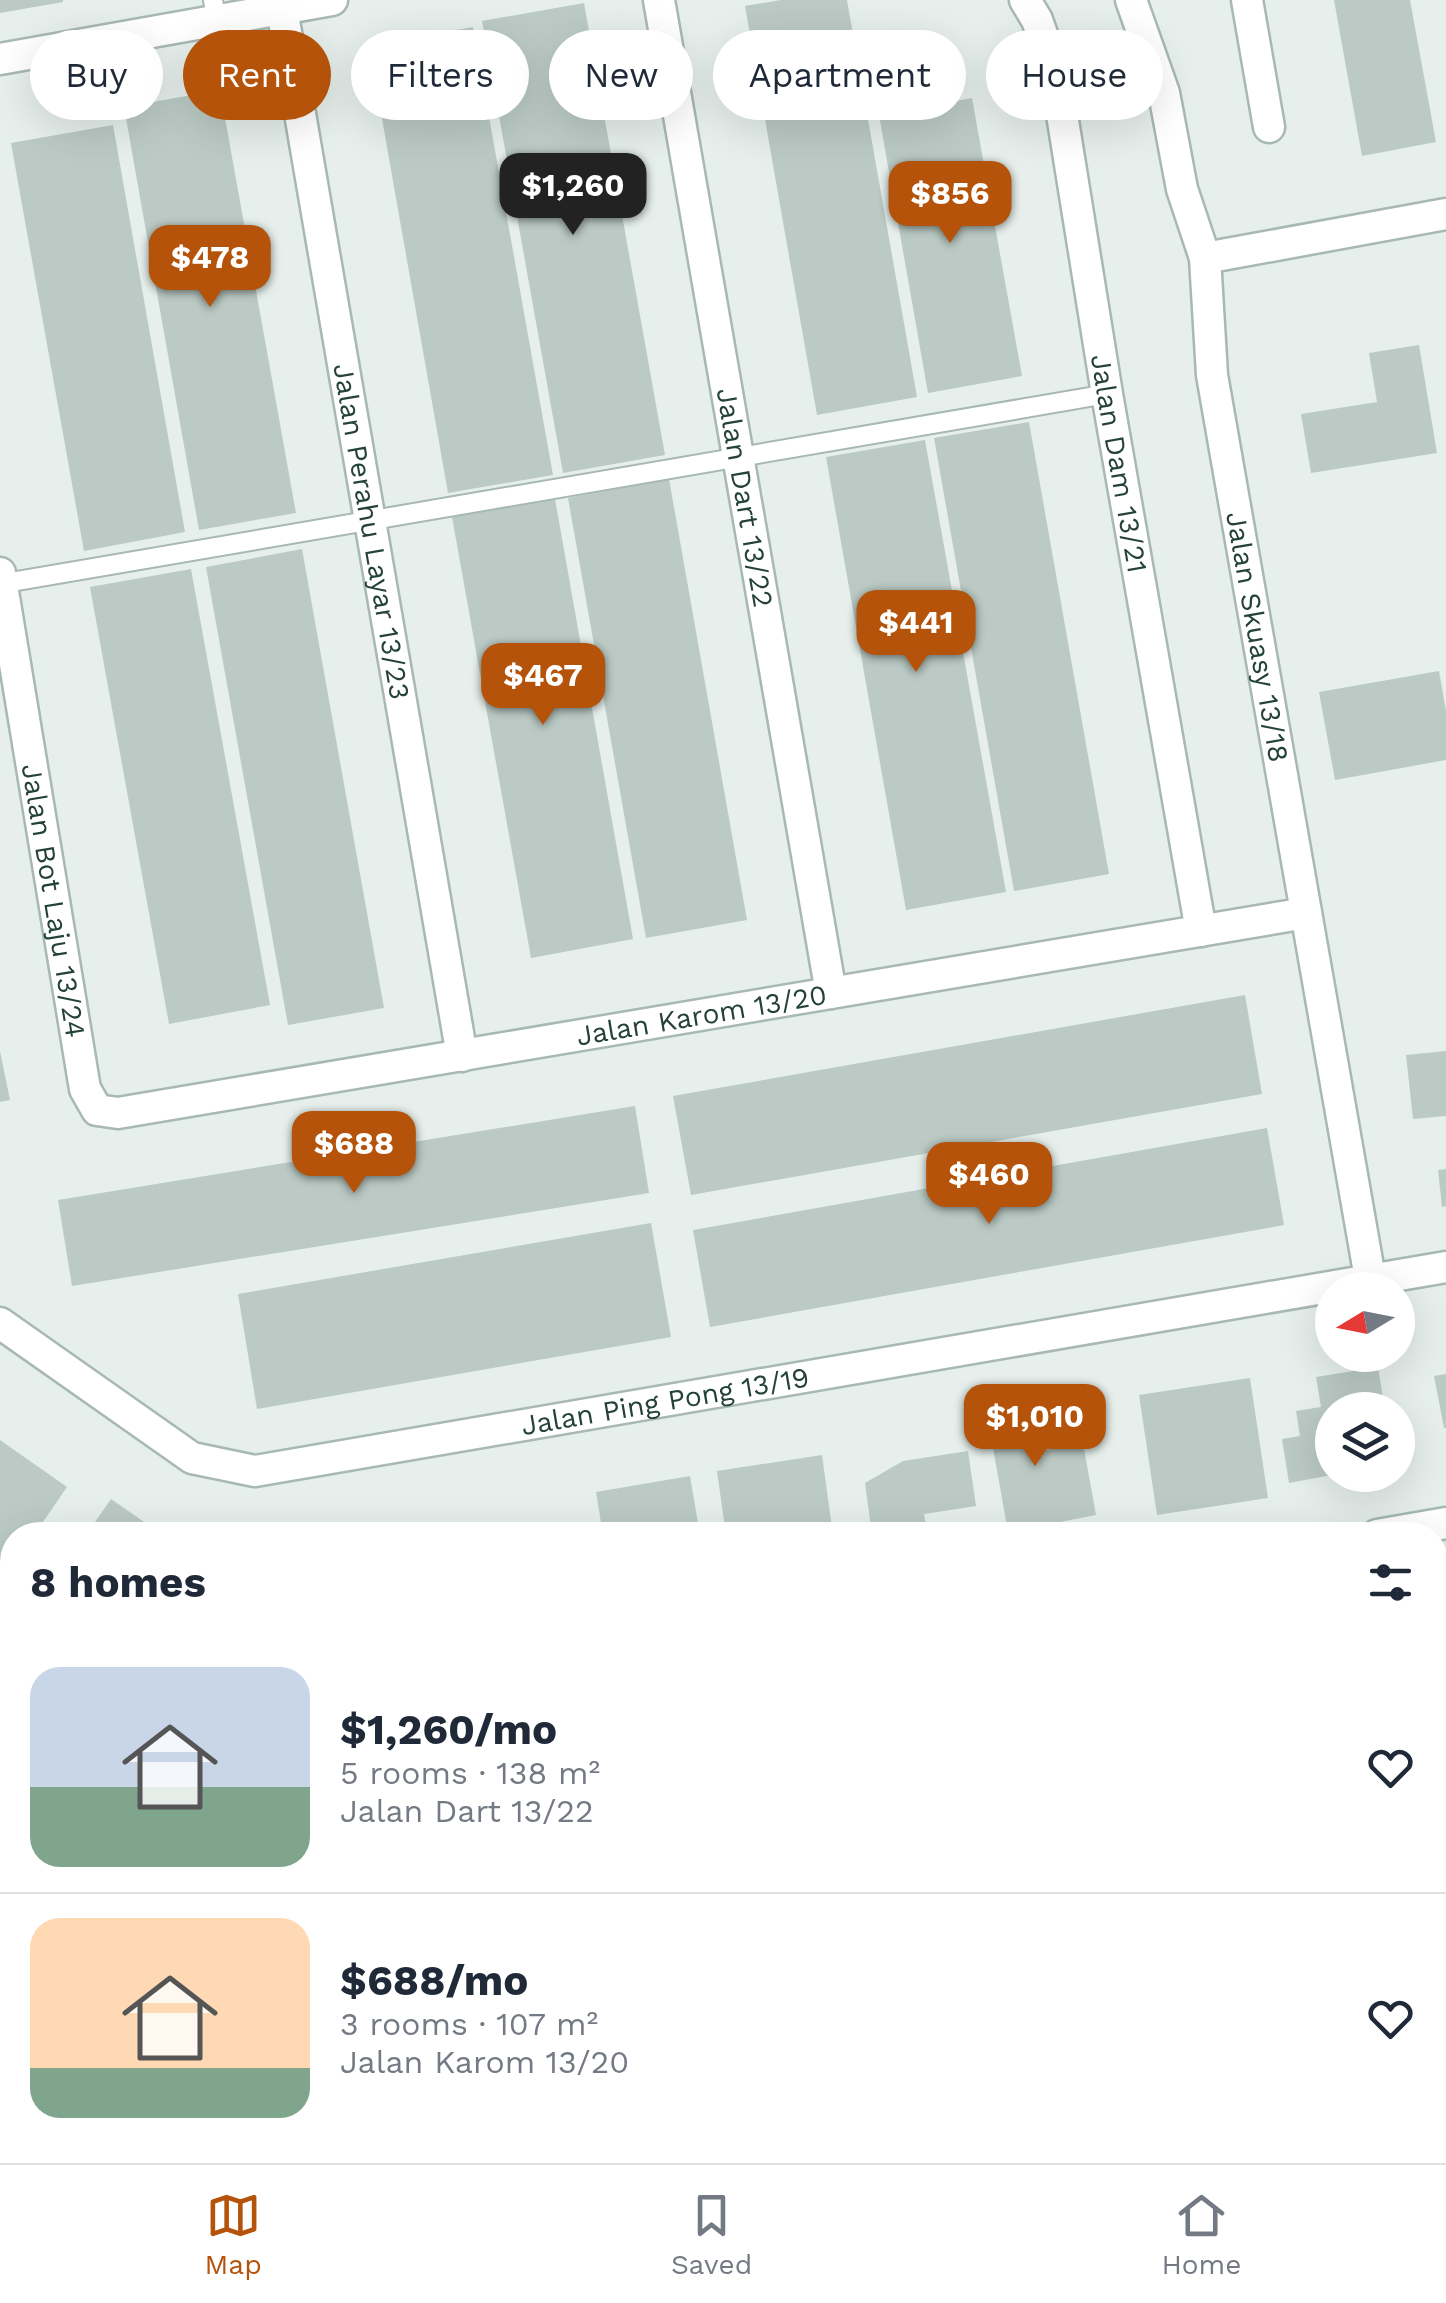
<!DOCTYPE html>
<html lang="en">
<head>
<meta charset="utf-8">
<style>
	:root { --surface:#fff; --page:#f6f6f7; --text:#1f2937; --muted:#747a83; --line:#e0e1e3; --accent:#b45309 }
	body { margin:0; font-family:"Work Sans",sans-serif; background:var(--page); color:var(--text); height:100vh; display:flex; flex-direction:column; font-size:38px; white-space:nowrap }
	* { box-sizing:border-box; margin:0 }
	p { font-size:32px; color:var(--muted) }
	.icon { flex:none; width:55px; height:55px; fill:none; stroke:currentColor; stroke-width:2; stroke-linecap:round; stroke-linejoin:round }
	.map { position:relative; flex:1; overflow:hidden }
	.panel { position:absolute; left:0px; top:1522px; width:1448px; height:642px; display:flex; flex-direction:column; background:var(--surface); border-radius:40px 40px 0 0; box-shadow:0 10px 40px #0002 }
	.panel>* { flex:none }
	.guide { position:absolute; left:30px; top:30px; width:1388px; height:90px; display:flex; gap:20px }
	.needle { width:65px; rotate:260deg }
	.fabs { position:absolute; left:1315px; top:1272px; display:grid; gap:20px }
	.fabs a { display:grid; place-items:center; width:100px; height:100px; border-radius:50%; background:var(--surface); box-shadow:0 10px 40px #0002; font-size:50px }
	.price { position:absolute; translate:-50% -85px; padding:0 22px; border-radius:20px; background:var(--accent); color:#fff; font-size:32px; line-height:65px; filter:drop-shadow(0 2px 5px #0008) }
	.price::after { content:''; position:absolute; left:50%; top:60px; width:30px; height:22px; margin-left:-15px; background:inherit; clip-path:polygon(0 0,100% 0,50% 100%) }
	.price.current { background:#222; color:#fff }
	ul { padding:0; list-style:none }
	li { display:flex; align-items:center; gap:30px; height:250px; padding:0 30px }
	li+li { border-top:2px solid var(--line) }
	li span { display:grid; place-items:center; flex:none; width:280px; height:200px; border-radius:30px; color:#555 }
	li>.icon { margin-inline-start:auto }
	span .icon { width:120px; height:120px; fill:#fffc; stroke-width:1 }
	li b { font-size:42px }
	h2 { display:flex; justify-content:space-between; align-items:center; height:120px; padding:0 30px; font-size:42px }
	.pill { padding:0 35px; border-radius:45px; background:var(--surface); box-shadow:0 10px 40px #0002; font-size:35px; line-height:90px }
	.pill.current { background:var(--accent); color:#fff }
	.dock { display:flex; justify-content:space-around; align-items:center; height:140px; border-top:2px solid var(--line); background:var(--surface); font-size:28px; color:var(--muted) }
	.dock a { display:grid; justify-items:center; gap:5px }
	.dock .current { color:var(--accent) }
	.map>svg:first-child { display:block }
	.green { fill:#bfe0c8 }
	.building { fill:#bbcac4 }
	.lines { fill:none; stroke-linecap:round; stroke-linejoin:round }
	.lane-casing { stroke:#a8b8b2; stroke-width:22 }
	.street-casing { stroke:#a8b8b2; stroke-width:35 }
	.secondary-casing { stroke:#a4bbb3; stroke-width:35 }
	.lane { stroke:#fff; stroke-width:18 }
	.street { stroke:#fff; stroke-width:30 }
	.secondary { stroke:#fff; stroke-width:30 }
	.labels { text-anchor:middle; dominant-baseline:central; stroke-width:10; stroke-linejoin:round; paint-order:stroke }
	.street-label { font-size:28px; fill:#24423a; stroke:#f7fbf9 }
</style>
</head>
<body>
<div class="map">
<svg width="1446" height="2163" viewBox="0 0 1446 2163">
	<rect width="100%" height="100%" fill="#e6efeb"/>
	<path class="green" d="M1446 1619V2163H1295L1294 2153 1435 2152V1621Z
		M12 1899V2152L1036 2153 1031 2163H0V1901Z"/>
	<path class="building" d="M0 0H63V2L0 13Z
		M781 0H847L917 397 817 415 745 6Z
		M1334 0H1410L1436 142 1362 156Z
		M584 3 665 455 563 473 482 21Z
		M473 27 553 475 448 493 369 45Z
		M220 90 296 513 199 530 124 107Z
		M972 98 1022 376 928 393 879 115Z
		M113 125 185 532 84 551 11 143Z
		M1419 345 1437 453 1311 473 1301 414 1377 402 1369 353Z
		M1029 422 1109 874 1014 891 934 438Z
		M925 440 1006 892 906 910 826 457Z
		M669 479 747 920 646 938 568 498Z
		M555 499 633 939 531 958 452 517Z
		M302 549 384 1008 288 1025 206 567Z
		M191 569 270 1005 169 1024 90 587Z
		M1439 671 1446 711V760L1335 780 1319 692Z
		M1245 995 1262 1094 691 1195 673 1096Z
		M0 1051 10 1100 0 1102Z
		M1446 1051V1116L1413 1119 1406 1055Z
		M635 1106 649 1193 72 1286 58 1200Z
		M1267 1128 1284 1225 710 1327 693 1230Z
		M1446 1169V1206L1442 1207 1438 1170Z
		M651 1223 671 1337 257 1409 238 1294Z
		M1378 1367 1385 1410H1332V1475L1289 1483 1282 1439 1300 1436 1296 1411 1321 1407 1316 1377Z
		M1446 1374V1428H1444L1434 1376Z
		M1250 1378 1268 1498 1157 1515 1139 1395Z
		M1020 1385 1032 1453 1083 1443 1096 1515 1008 1532 983 1392Z
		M0 1440 67 1487 34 1535H12V1566L4 1578 0 1576Z
		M968 1451 976 1506 924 1514 927 1535H872L865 1483 903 1461Z
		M822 1455 833 1535H726L717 1471Z
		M690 1476 700 1535H603L596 1492Z
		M111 1499 163 1535H86Z
		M504 1523 506 1535H481L479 1527Z"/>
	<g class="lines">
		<g class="lane-casing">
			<path id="lane" d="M213 0 216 20
				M0 584 1107 394
				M1435 1818 1446 1815
				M1362 2152 1386 2163
				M732 2163 740 2152"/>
		</g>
		<g class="street-casing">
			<g id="street">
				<path id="s1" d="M659 0 831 993"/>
				<path id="s2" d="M1025 0 1037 20 1055 71 1107 394 1201 931"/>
				<path id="s3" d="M1131 0 1164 93 1182 189 1205 258 1212 375 1370 1278"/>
				<path d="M1247 0 1269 127"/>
				<path id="s4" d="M282 9 462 1056"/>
				<path d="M0 59 332 0"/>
				<path d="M1205 258 1446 214"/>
				<path id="s5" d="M0 573 85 1089 97 1110 118 1113 1306 913"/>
				<path id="s6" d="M0 1323 192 1458 255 1471 1446 1267"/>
			</g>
		</g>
		<g class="secondary-casing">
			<path id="secondary" d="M1377 1535 1446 1523
				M1435 1571 1446 1569
				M0 1756 12 1757
				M0 1798 12 1797
				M1175 2152 1177 2163
				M1121 2163 1122 2152"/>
		</g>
		<use href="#lane" class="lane"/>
		<use href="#street" class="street"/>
		<use href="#secondary" class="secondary"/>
	</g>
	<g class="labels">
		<g class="street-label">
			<text stroke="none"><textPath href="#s2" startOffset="475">Jalan Dam 13/21</textPath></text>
			<text stroke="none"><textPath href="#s1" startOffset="505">Jalan Dart 13/22</textPath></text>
			<text stroke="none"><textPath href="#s4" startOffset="530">Jalan Perahu Layar 13/23</textPath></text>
			<text stroke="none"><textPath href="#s3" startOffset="652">Jalan Skuasy 13/18</textPath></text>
			<text stroke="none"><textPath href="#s5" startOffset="332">Jalan Bot Laju 13/24</textPath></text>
			<text stroke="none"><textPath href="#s5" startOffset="1160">Jalan Karom 13/20</textPath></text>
			<text stroke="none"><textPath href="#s6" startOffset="715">Jalan Ping Pong 13/19</textPath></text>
		</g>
	</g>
</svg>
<div class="fabs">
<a><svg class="needle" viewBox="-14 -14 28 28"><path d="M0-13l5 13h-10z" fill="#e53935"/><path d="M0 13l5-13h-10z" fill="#747a83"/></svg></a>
<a><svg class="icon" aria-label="layers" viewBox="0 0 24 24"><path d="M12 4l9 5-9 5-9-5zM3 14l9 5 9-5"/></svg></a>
</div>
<b class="price current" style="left:573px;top:238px">$1,260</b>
<b class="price" style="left:950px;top:246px">$856</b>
<b class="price" style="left:210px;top:310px">$478</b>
<b class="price" style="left:916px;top:675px">$441</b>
<b class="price" style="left:543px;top:728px">$467</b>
<b class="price" style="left:354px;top:1196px">$688</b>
<b class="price" style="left:989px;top:1227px">$460</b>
<b class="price" style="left:1035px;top:1469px">$1,010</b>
<div class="guide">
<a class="pill">Buy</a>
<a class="pill current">Rent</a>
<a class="pill">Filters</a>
<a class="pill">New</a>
<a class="pill">Apartment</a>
<a class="pill">House</a>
</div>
<section class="panel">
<h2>8 homes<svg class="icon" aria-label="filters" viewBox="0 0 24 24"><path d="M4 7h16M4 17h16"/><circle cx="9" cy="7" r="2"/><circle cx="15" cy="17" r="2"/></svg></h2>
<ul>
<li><span style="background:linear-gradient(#c9d6e8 60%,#7fa58c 0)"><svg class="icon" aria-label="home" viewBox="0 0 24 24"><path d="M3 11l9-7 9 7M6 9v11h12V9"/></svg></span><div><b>$1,260/mo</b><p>5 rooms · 138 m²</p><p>Jalan Dart 13/22</p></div><svg class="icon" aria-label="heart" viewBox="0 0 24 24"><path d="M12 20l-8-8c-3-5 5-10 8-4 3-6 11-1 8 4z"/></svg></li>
<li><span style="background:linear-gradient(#ffd9b3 75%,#7fa58c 0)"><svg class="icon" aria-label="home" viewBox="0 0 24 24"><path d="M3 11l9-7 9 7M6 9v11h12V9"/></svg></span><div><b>$688/mo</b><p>3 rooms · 107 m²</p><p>Jalan Karom 13/20</p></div><svg class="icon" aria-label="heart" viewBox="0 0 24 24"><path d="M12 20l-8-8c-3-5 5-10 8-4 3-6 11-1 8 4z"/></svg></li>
</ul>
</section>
</div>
<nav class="dock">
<a class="current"><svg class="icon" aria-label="map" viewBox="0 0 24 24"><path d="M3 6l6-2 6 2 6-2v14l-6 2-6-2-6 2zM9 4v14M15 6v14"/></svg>Map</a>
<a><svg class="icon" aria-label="saved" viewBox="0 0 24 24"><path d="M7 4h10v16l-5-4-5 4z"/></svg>Saved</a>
<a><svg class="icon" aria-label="home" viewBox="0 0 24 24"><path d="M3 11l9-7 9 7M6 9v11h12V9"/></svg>Home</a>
</nav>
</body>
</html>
